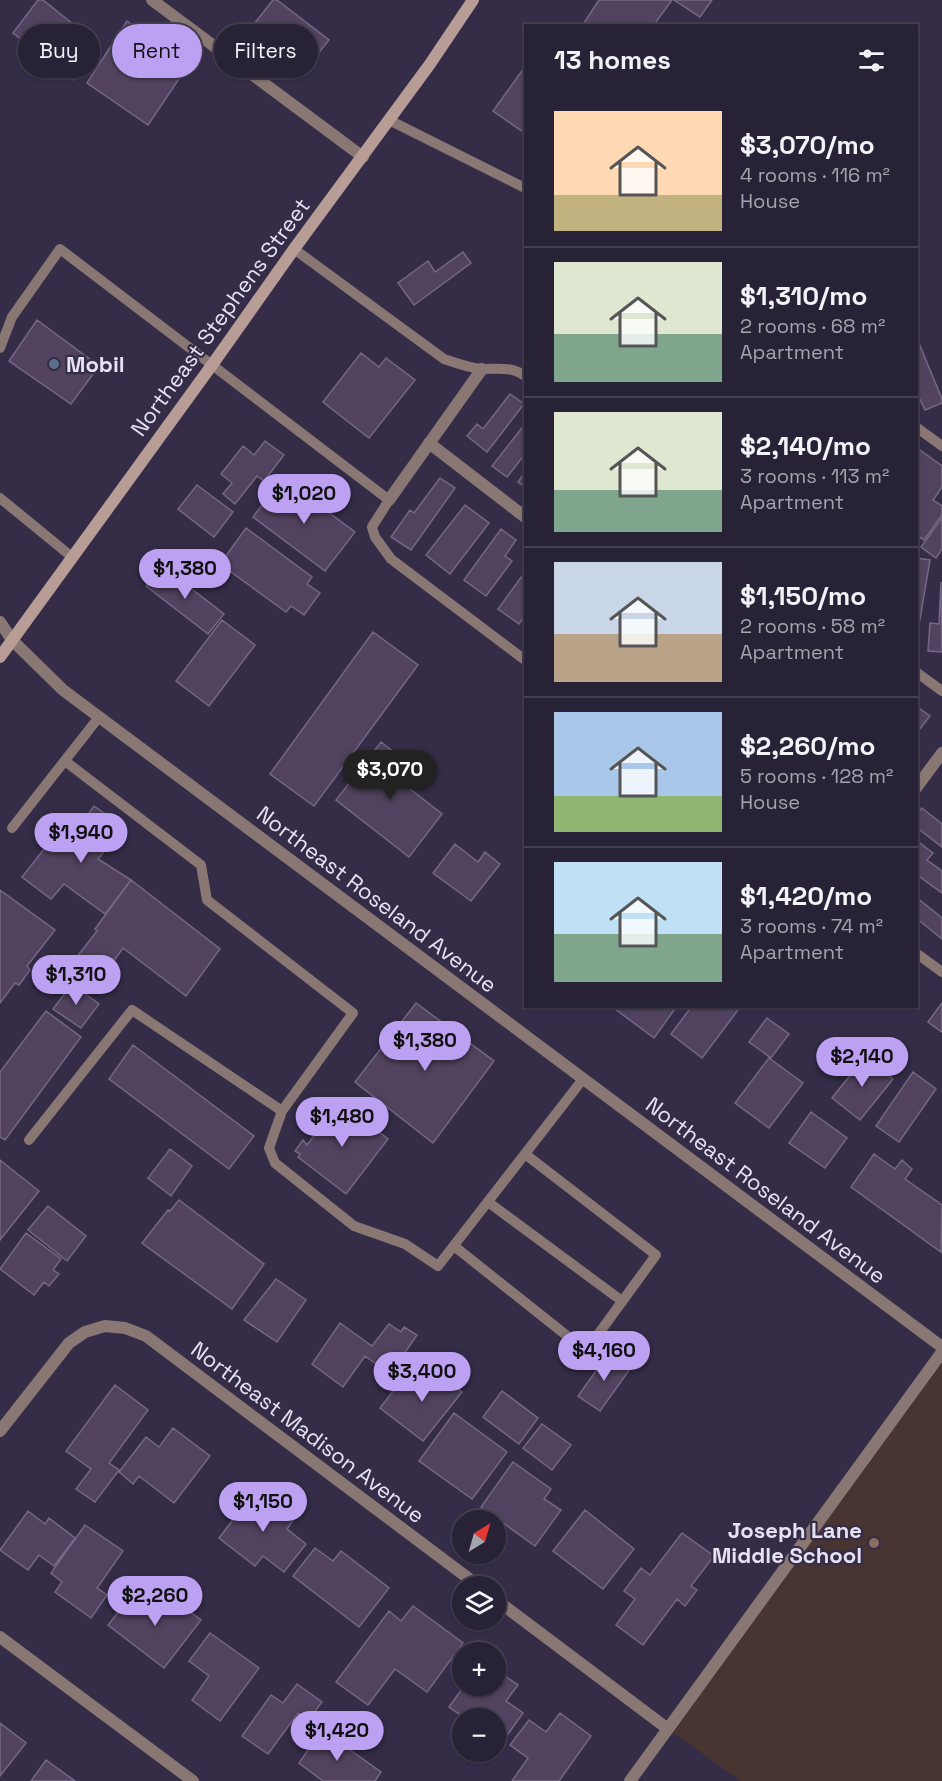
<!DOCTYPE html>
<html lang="en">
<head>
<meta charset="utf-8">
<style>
	:root { --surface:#282236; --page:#342f42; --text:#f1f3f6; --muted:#a5a4ad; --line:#443f51; --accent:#bca0f2 }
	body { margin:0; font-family:"Space Grotesk",sans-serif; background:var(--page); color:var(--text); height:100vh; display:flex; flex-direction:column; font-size:22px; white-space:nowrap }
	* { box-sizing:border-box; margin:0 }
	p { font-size:20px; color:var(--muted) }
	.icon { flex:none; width:33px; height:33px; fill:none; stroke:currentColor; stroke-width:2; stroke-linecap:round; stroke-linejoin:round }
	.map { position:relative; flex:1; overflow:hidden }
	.sheet { position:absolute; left:524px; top:24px; width:394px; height:984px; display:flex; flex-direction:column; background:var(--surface); border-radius:0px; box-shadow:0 2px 4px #0004,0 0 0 2px var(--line) }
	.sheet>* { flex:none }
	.hud { position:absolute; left:18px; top:24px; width:416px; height:54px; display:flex; gap:12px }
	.needle { width:39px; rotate:37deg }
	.controls { position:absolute; left:452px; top:1510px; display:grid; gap:12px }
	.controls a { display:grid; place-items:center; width:54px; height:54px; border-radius:50%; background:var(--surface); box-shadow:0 2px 4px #0004,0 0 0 2px var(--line); font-size:30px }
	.price { position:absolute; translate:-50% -51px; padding:0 14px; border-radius:21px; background:var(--accent); color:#111; font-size:20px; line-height:39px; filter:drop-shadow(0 2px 3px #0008) }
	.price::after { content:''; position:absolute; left:50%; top:36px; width:18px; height:14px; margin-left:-9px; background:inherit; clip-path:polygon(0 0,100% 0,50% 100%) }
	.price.on { background:#222; color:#fff }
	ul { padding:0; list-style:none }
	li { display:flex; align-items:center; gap:18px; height:150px; padding:0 30px }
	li+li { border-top:2px solid var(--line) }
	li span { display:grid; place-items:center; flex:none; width:168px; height:120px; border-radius:0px; color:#555 }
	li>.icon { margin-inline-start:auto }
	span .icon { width:72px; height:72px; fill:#fffc; stroke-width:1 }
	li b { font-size:26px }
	h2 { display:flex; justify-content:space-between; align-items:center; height:72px; padding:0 30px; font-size:26px }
	.pill { padding:0 21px; border-radius:27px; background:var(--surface); box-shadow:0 2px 4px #0004,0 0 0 2px var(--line); font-size:21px; line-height:54px }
	.pill.on { background:var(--accent); color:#111 }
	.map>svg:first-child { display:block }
	.education { fill:#483431 }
	.building { fill:#51435f; stroke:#756785; stroke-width:1.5 }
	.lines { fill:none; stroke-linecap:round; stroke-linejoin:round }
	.service { stroke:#887773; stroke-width:10 }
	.minor { stroke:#887773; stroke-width:12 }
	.tertiary { stroke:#887773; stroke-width:12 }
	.secondary { stroke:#b89d97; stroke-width:12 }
	.service-dot { fill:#5c6f8a; stroke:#352d48; stroke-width:2 }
	.education-dot { fill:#8d6e63; stroke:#352d48; stroke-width:2 }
	.labels { text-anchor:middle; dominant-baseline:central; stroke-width:4.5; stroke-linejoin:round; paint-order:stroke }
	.street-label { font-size:22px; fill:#e6e1f3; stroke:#352d48 }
	.poi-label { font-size:22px; font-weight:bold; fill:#e6e1f3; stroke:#352d48; text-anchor:start }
</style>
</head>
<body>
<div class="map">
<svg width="942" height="1781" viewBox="0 0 942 1781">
	<rect width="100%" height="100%" fill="#352d48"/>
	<path class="education" d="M942 1356V1781H741L668 1729Z"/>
	<path class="building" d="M38 0H43L99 45 74 80 13 33Z
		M273 0H277L329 40 308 66 254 24Z
		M599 0H672L653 26H582Z
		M674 0H712L700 17Z
		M127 21 187 67 148 125 87 83Z
		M524 68 525 129 523 132 493 111Z
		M463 252 471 263 414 305 398 283 428 261 435 272Z
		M37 320 99 366 71 404 9 361Z
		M916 336 942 399V403L925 410 916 391Z
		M361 353 379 367 386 358 415 380 369 438 323 402Z
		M510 394 524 404 487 452 467 436 477 424 483 429Z
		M525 424V454L507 477 492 466Z
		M265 441 284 455 264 481 257 476 235 504 223 494 232 483 221 474 243 446 254 455Z
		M920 450 942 466V487L933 500 942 506V515L924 540 916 535V455Z
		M525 472V487L518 482Z
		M282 478 355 532 325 571 253 517Z
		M440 478 455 488 411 550 391 537 410 510 414 513Z
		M197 485 233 512 214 537 178 509Z
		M465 505 489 523 450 574 426 555Z
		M942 518V549L936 558 921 547Z
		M246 528 312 577 307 584 320 593 304 615 291 606 286 612 220 564Z
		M501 529 516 540 505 556 512 561 486 596 464 580Z
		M916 558 930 560 919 625H916Z
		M161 565 224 614 208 634 146 586Z
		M525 572V615L519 624 498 609Z
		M941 582 942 652 928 651 930 623 939 624Z
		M222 620 255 645 209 706 176 681Z
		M373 632 418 665 314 806 270 774Z
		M916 706 930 716 919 730 916 728Z
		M381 742 417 770 405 785 442 814 409 857 336 800Z
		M94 806 124 827 98 859 131 880 105 914 64 884 51 899 22 877 55 835 67 844Z
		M922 808 942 824V847L916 827V815Z
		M916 840 933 853 927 860 942 871V893L916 874Z
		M455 844 478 862 485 852 500 864 471 901 433 873Z
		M131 880 220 949 186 996 123 948 91 992 65 972 97 931 95 929Z
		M0 890 55 930 27 966 30 970 19 985 15 983 0 1003Z
		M916 897 942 918V939L916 918Z
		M72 984 99 1004 81 1028 53 1009Z
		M416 1003 494 1061 433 1143 355 1082Z
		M942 1003V1032L928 1022Z
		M611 1006H677L654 1038Z
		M692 1006H741L702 1058 671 1034Z
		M46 1011 81 1037 5 1140 0 1137V1072Z
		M767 1018 789 1034 771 1058 749 1042Z
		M133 1045 254 1136 229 1169 109 1079Z
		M865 1057 893 1079 860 1120 832 1098Z
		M769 1058 803 1083 769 1128 735 1103Z
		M913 1072 936 1089 899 1142 876 1126Z
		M340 1102 388 1139 346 1194 298 1157 300 1154 295 1151 303 1140 307 1145Z
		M811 1112 847 1138 825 1168 789 1143Z
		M170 1149 192 1166 171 1196 148 1178Z
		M874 1154 895 1169 902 1160 912 1169 905 1179 942 1205 941 1252 851 1187Z
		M0 1160 39 1191 0 1240Z
		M179 1200 264 1264 232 1309 142 1243 168 1210 170 1211Z
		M48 1206 86 1236 67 1261 28 1230Z
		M26 1233 61 1259 53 1270 59 1274 49 1286 44 1282 34 1295 0 1269Z
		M276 1279 306 1300 277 1342 244 1320Z
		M340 1323 372 1346 389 1324 401 1332 404 1327 417 1335 390 1374 365 1356 343 1387 312 1364Z
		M608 1354 630 1369 600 1411 578 1396Z
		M429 1366 462 1392 423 1441 380 1408 400 1382 410 1390Z
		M115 1385 148 1410 109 1463 119 1470 95 1502 76 1489 91 1469 66 1451Z
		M502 1391 538 1418 519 1444 483 1417Z
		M454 1413 507 1452 472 1499 419 1461Z
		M542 1424 571 1445 552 1470 523 1448Z
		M173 1428 210 1456 174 1503 139 1476 133 1484 119 1472 146 1437 159 1447Z
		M513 1462 551 1489 544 1499 561 1510 535 1546 481 1507Z
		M257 1488 295 1518 287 1529 306 1544 284 1572 263 1556 255 1566 219 1538Z
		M585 1510 634 1549 603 1589 553 1551Z
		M28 1511 45 1524 49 1518 75 1538 54 1566 39 1555 28 1570 0 1550Z
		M85 1525 123 1551 97 1588 107 1595 91 1618 55 1592 62 1582 51 1573Z
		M682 1533 714 1556 691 1586 697 1590 685 1606 677 1599 643 1645 616 1625 635 1599 624 1591 641 1568 650 1575Z
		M315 1548 333 1561 341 1551 389 1588 359 1627 293 1576Z
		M134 1592 158 1611 169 1596 201 1620 164 1668 108 1625Z
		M413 1606 463 1643 427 1692 395 1669 368 1705 336 1682 389 1611 401 1621Z
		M210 1633 259 1668 220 1721 192 1700 209 1676 189 1661Z
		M495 1669 518 1685 506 1701 523 1713 501 1744 495 1740V1719H466L449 1707 464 1686H495Z
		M297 1684 322 1702 308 1721 298 1713 268 1754 242 1736 271 1695 283 1703Z
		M560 1713 591 1736 559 1781H512L528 1758 510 1745 529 1720 546 1732Z
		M0 1723 26 1743 0 1776Z
		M322 1730 381 1772 375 1781H323L299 1763Z
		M46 1760 75 1781H31Z"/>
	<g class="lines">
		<path class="service" d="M389 120 525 188
			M294 249 444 359C456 363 469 368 482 369 497 369 512 366 525 376
			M0 348 12 317 60 249 389 500 372 527 375 537 391 559 525 660
			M916 427 942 446
			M0 498 72 557
			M916 672 942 691
			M65 761 201 865 207 900 353 1013 282 1111 269 1148 275 1163 354 1226 405 1244 438 1266 583 1079
			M12 828 99 717
			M916 953 942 972
			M29 1140 132 1010 282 1111
			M488 1202 622 1301
			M454 1246 586 1351 656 1255 525 1154"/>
		<path class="minor" d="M152 0 363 157
			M429 443 525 517
			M389 500 482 369
			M0 622 12 640 63 690 942 1347
			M916 788 942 753
			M0 1431 69 1343 85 1332 105 1326 125 1328 146 1336 480 1587
			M495 1599 668 1729
			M0 1637 193 1781"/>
		<path class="tertiary" d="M630 1781 942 1352"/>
		<path class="secondary" d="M0 657 212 365 294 249 430 64 473 0"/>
	</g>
	<circle class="service-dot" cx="54" cy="364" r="6"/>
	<circle class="education-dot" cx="874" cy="1543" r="6"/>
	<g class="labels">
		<g class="street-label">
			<text transform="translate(220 317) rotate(-54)">Northeast Stephens Street</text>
			<text transform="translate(377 899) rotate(37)">Northeast Roseland Avenue</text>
			<text transform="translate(766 1190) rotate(37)">Northeast Roseland Avenue</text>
			<text transform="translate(308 1432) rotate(37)">Northeast Madison Avenue</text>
		</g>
		<g class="poi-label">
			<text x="66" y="364">Mobil</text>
			<text x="862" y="1530" text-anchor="end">Joseph Lane<tspan x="862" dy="25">Middle School</tspan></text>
		</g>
	</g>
</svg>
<div class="controls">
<a><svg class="needle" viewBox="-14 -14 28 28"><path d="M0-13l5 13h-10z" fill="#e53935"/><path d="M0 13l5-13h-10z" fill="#a5a4ad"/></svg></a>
<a><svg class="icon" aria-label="layers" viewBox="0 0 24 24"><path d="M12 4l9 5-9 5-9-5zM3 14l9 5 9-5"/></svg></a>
<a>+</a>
<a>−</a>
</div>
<b class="price" style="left:304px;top:525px">$1,020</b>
<b class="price" style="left:185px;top:600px">$1,380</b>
<b class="price on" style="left:390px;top:801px">$3,070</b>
<b class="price" style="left:81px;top:864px">$1,940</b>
<b class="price" style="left:76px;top:1006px">$1,310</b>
<b class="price" style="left:425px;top:1072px">$1,380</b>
<b class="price" style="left:862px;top:1088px">$2,140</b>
<b class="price" style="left:342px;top:1148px">$1,480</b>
<b class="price" style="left:604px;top:1382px">$4,160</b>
<b class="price" style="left:422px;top:1403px">$3,400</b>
<b class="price" style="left:263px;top:1533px">$1,150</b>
<b class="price" style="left:155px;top:1627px">$2,260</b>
<b class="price" style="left:337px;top:1762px">$1,420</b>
<div class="hud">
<a class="pill">Buy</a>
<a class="pill on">Rent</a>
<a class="pill">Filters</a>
</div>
<section class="sheet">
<h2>13 homes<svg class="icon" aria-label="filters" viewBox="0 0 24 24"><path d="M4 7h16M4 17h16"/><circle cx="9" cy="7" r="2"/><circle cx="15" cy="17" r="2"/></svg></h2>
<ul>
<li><span style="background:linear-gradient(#ffd9b3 70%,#c2b280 0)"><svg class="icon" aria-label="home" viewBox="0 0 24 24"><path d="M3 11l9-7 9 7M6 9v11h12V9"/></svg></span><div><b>$3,070/mo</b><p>4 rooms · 116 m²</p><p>House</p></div></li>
<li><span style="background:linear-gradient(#dfe7d0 60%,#7fa58c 0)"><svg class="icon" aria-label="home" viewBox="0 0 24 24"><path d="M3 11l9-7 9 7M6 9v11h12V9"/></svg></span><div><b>$1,310/mo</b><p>2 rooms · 68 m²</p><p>Apartment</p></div></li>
<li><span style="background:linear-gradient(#dfe7d0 65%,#7fa58c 0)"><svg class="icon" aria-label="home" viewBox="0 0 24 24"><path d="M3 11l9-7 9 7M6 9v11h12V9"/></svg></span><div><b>$2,140/mo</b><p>3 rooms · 113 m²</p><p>Apartment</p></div></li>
<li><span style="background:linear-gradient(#c9d6e8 60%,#b9a48a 0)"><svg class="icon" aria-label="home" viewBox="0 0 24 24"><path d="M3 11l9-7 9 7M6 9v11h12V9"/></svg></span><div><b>$1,150/mo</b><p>2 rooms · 58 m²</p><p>Apartment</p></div></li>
<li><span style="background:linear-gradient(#a9c7e8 70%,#8fb573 0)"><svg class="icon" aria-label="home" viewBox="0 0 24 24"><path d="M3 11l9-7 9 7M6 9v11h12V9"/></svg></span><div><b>$2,260/mo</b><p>5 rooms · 128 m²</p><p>House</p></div></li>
<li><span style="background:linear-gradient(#bfe0f5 60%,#7fa58c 0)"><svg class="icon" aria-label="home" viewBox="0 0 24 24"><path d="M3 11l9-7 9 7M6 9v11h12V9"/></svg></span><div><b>$1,420/mo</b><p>3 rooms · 74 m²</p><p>Apartment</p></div></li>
</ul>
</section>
</div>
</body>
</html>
